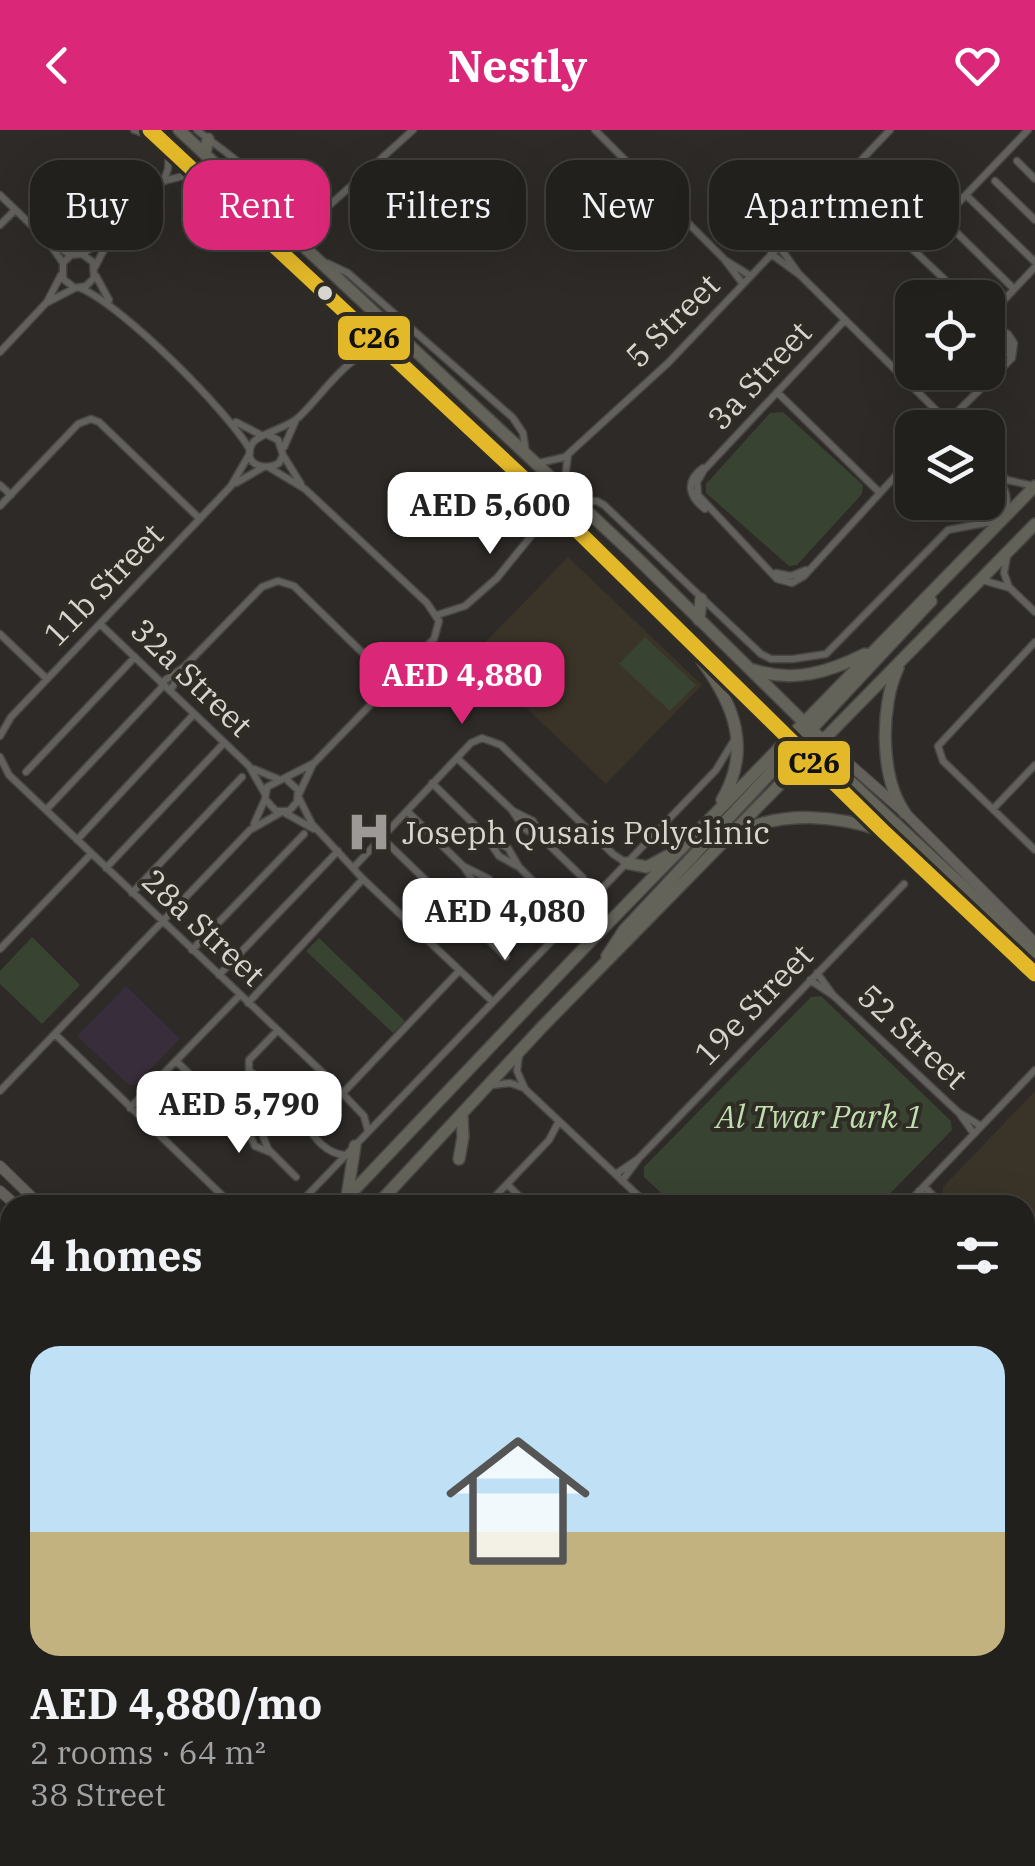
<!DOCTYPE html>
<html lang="en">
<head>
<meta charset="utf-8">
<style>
	:root { --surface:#22201d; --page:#2e2d2a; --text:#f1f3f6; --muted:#a2a3a4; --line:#3f3e3b; --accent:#db2777 }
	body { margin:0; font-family:"IBM Plex Serif",serif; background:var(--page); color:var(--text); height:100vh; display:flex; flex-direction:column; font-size:38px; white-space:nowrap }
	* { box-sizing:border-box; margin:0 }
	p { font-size:32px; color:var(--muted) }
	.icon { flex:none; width:55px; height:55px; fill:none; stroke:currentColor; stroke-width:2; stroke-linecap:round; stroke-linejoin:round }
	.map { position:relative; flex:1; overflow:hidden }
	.details { position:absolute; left:0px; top:1065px; width:1035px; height:672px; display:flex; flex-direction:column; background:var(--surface); border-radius:30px 30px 0 0; box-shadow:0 10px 40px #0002,0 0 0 2px var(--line) }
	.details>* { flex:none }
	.top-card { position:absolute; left:30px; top:30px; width:975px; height:90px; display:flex; gap:20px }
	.tools { position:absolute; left:895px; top:150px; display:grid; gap:20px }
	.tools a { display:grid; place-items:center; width:110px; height:110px; border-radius:20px; background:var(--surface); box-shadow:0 10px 40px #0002,0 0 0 2px var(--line); font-size:50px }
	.price { position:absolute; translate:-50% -85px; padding:0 22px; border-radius:20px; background:#fff; color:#222; font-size:32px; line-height:65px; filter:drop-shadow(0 2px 5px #0008) }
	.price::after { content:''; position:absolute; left:50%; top:60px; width:30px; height:22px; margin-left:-15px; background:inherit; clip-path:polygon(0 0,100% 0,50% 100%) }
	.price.active { background:var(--accent); color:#fff }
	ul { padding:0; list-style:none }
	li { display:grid; align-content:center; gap:20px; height:530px; padding:0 30px }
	li span { display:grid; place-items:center; height:310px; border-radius:30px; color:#555 }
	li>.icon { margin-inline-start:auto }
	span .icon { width:180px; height:180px; fill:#fffc; stroke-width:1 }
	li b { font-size:42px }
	h2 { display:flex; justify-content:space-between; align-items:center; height:120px; padding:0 30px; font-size:42px }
	.chip { padding:0 35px; border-radius:30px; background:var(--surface); box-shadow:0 10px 40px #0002,0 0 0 2px var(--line); font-size:35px; line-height:90px }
	.chip.active { background:var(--accent); color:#fff }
	header { display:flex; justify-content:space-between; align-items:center; height:130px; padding:0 30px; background:var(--accent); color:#fff; font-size:45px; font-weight:700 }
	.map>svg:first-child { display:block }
	.built { fill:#3a3328 }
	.medical { fill:#382d3a }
	.green { fill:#384331 }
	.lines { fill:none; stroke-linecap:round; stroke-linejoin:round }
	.street-casing { stroke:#484543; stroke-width:9 }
	.secondary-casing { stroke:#484543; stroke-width:12 }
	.primary-casing { stroke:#484543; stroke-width:14 }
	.street { stroke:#63615e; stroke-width:6 }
	.secondary { stroke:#64615c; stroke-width:10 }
	.primary { stroke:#64635a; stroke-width:11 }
	.bus-1-casing { stroke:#2f2b25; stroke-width:22 }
	.bus-1 { stroke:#e4b929; stroke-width:15 }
	.bus-dot { fill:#d8d5d1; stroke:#2f2b25; stroke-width:4 }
	.labels { text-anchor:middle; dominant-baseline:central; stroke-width:8; stroke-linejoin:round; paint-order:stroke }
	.street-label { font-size:32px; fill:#d8d5d1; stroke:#2f2b25 }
	.poi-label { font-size:32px; fill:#d8d5d1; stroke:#2f2b25; text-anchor:start }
	.park-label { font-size:32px; font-style:italic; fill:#c0dfae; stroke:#2f2b25 }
	.line-badge { stroke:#2f2b25; stroke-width:4 }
	.pale-badge-label { font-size:28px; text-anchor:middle; font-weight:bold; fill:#111 }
</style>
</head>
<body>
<header><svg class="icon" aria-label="back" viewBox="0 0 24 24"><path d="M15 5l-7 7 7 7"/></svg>Nestly<svg class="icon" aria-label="heart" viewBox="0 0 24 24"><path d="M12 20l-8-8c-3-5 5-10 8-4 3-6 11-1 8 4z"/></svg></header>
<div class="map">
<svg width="1035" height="1736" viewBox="0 0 1035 1736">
	<rect width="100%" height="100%" fill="#2d2a27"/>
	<path class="built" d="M568 427 702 555 606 654 472 526Z
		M1035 961V1150L1032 1154 1025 1147V1075H951L943 1067V1057Z
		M1035 1274V1423L1025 1413V1284Z"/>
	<path class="medical" d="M126 856 180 909 135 955H129L77 906Z"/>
	<path class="green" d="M783 282 863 355 862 364 797 435 789 436 706 363V354L770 283Z
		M645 507 696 555 670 581 619 534Z
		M32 807 80 855 42 894 0 854V841Z
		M319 808 405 891 393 903 306 821Z
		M821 866 951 991 952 1000 879 1075H674L644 1047V1037L811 867Z"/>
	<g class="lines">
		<g class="street-casing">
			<path id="street" d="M134 0 152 6
				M197 0C221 21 270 46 268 82
				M595 0 724 129 743 154
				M1017 31 1035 49
				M164 50 168 39 169 19
				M995 51 1035 90
				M838 54 862 71 964 168
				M0 65 47 110 63 133
				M966 65 1035 132
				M0 95 15 80
				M286 95 299 96 312 91 413 0
				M951 97 1014 159
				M47 110 71 125 82 124 93 132 94 148 86 156 75 158 63 149V133L71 125
				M779 116 799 144
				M311 119 317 88
				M913 120 1028 0
				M82 124 114 103 164 51 195 43
				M771 124 800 145 954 298
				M725 130 751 146
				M327 133 348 143 513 288 523 303 526 323
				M95 137 110 108
				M96 146 109 170
				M80 158C121 174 228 281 250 320
				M48 172 75 158
				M988 187 1035 137
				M988 189 1008 210 1010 226
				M845 190 704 340 697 352 698 365 777 449 792 453 804 446 912 328
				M0 222 47 172 61 145
				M355 228 363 202
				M777 262 880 363
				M948 291 1012 228 1014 213 1008 204 998 199
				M236 292 261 305
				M268 305 278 310 283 325 279 333C265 342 241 334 252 314 257 304 288 298 299 287 323 265 349 220 384 218
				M284 317 295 292
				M283 325 301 354
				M539 333 565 327 668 233 890 0
				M988 334 1007 350 1034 356
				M270 338 305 359 427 473 439 491 434 509 314 633 267 657 265 669 276 681H289L297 672 298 660 286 649
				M703 338C685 351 688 366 705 379
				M1000 347 1006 364 1008 383
				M236 353 262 338
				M0 355 11 365
				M564 357 568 325
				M580 372 597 371 604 375 761 524 771 529H793L826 524 948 400 1001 390
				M0 376 78 294 91 289 99 292 200 389
				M1007 426 1004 443 1009 457
				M776 443 791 446 806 440
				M982 450 1010 458 1035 482
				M437 485 465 476 497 448 540 395 541 366
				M100 494 249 636 265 664
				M0 504 47 549
				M1035 512 938 616 943 631 1035 720
				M376 536 390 556
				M161 553 184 537 262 457 278 451 294 456 375 535 396 550
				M170 561 184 538
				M0 606 11 587 231 356 250 323
				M0 627 9 645 322 942 364 986 368 1001
				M457 628 513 681 533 691 541 707 583 748
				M254 639 278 649
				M26 642 135 527
				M432 653 487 707 508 718 519 737 557 775
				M299 664 313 634
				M299 668 312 694 363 749 492 871
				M993 679 1035 635
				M46 680 164 555
				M407 681 463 736 489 749 497 766 533 802
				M513 682 525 699 544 710
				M285 683 314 699
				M254 694 265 669
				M381 707 440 764 467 778 473 794 506 827
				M487 708 499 726 517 736
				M77 710 194 584
				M354 737 471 613 482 608 501 615 613 724 625 732
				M464 737 476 756 497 766
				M106 738 224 613
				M132 763 242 647
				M441 765 452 784 473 794
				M0 819 91 724
				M192 820 304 704
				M817 843 833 865
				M219 845 338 721
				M810 850 834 866 958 982 981 996
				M248 873 363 749
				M278 900 249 930V940C261 952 275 959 287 971 305 986 315 1023 345 1025
				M55 904 232 1075
				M519 926 517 941 525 959 648 1075
				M176 931 236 988 262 1003 268 1019 296 1047
				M493 955 510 953 524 958
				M0 961 250 700 280 683
				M272 962 280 978 299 991
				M342 964 459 841
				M130 978 240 865
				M959 983 974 1004
				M245 995 255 1016 272 1023
				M616 1044 638 1029
				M622 1051 639 1028 904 754
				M507 1054 528 1075
				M924 1056 942 1075
				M919 1061 936 1075
				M298 1075 716 640 733 612
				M487 1075 549 1010 559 991
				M906 1075 1035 940
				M0 1100 10 1096
				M1025 1159 1035 1169
				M0 1185 10 1196
				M1025 1191 1035 1180
				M0 1241 10 1231
				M1025 1253 1035 1242
				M0 1394 10 1393
				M1025 1440 1035 1449
				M0 1593 10 1583
				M1025 1595 1035 1585
				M0 1630 10 1639
				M102 1728 111 1736
				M162 1728 175 1736
				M292 1728 300 1736
				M433 1728 441 1736
				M567 1728 576 1736
				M686 1728 700 1736
				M747 1728 756 1736
				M135 1736 143 1728
				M265 1736 273 1728
				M419 1736 428 1728
				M546 1736 553 1728
				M552 1736 562 1728
				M721 1736 729 1728
				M821 1736 829 1728
				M891 1736 899 1728"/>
		</g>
		<g class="secondary-casing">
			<path id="secondary" d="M823 611 905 683 1035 813
				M807 627 968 784 1035 844
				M0 1036 40 1075
				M0 1061 16 1075
				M1025 1615 1035 1604
				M1025 1650 1035 1639
				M908 1736 916 1728
				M942 1736 950 1728"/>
		</g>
		<g class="primary-casing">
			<path id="primary" d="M150 0 534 358 807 627
				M179 0 634 425 823 611
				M205 24 208 9
				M699 490 701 469
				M702 531C734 575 752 619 722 670
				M898 538C880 576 880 648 905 683
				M754 540C794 553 829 542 865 524
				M811 615 1035 823
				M740 702C783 680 839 686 883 701
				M626 733 647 737 667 726
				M607 826 624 800 931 471
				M459 1029 463 1007 462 985
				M347 1066 355 1016
				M340 1075 583 819 1035 356
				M377 1075 542 897 1035 394
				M0 1424 10 1414
				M0 1466 10 1456"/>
		</g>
		<use href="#street" class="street"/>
		<use href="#secondary" class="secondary"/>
		<use href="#primary" class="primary"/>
		<g class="bus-1-casing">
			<path id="bus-1" d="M150 0 534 358 883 701 1035 844"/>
		</g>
		<use href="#bus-1" class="bus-1"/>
	</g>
	<defs>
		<g id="hospital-bare" transform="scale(3.45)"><path d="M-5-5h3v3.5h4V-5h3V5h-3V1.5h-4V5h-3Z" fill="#9c9996" stroke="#2f2b25" stroke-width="2.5" paint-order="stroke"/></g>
	</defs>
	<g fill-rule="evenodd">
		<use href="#hospital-bare" x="369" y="702"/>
	</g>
	<circle class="bus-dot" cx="325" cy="163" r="9"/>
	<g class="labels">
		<g class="street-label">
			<text transform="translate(672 190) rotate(-45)">5 Street</text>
			<text transform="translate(759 245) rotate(-47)">3a Street</text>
			<text transform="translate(103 454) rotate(-46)">11b Street</text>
			<text transform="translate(192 547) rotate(44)">32a Street</text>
			<text transform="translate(204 797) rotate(43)">28a Street</text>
			<text transform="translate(753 874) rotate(-46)">19e Street</text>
			<text transform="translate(913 906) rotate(43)">52 Street</text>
		</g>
		<g class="poi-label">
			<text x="402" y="702">Joseph Qusais Polyclinic</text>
		</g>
		<g class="park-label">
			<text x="819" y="986">Al Twar Park 1</text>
		</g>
	</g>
	<g class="line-badge">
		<rect x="336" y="184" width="76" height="48" rx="10" fill="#e4b929"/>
		<rect x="776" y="609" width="76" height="48" rx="10" fill="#e4b929"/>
	</g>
	<g class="pale-badge-label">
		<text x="374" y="218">C26</text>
		<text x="814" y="643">C26</text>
	</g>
</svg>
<div class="tools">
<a><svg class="icon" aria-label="locate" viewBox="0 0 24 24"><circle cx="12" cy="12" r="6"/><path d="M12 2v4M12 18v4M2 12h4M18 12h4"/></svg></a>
<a><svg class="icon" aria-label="layers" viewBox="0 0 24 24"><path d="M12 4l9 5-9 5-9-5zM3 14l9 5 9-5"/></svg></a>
</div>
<b class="price" style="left:490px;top:427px">AED 5,600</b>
<b class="price active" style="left:462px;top:597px">AED 4,880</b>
<b class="price" style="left:505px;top:833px">AED 4,080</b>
<b class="price" style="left:239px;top:1026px">AED 5,790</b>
<div class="top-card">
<a class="chip">Buy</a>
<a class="chip active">Rent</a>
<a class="chip">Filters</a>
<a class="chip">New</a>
<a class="chip">Apartment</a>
</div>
<section class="details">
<h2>4 homes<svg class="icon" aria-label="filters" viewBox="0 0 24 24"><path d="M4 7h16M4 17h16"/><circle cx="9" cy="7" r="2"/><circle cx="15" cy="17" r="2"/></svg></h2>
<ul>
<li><span style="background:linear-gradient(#bfe0f5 60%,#c2b280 0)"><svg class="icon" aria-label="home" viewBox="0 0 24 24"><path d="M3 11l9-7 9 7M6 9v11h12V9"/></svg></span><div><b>AED 4,880/mo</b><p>2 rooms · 64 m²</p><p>38 Street</p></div></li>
</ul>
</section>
</div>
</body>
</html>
